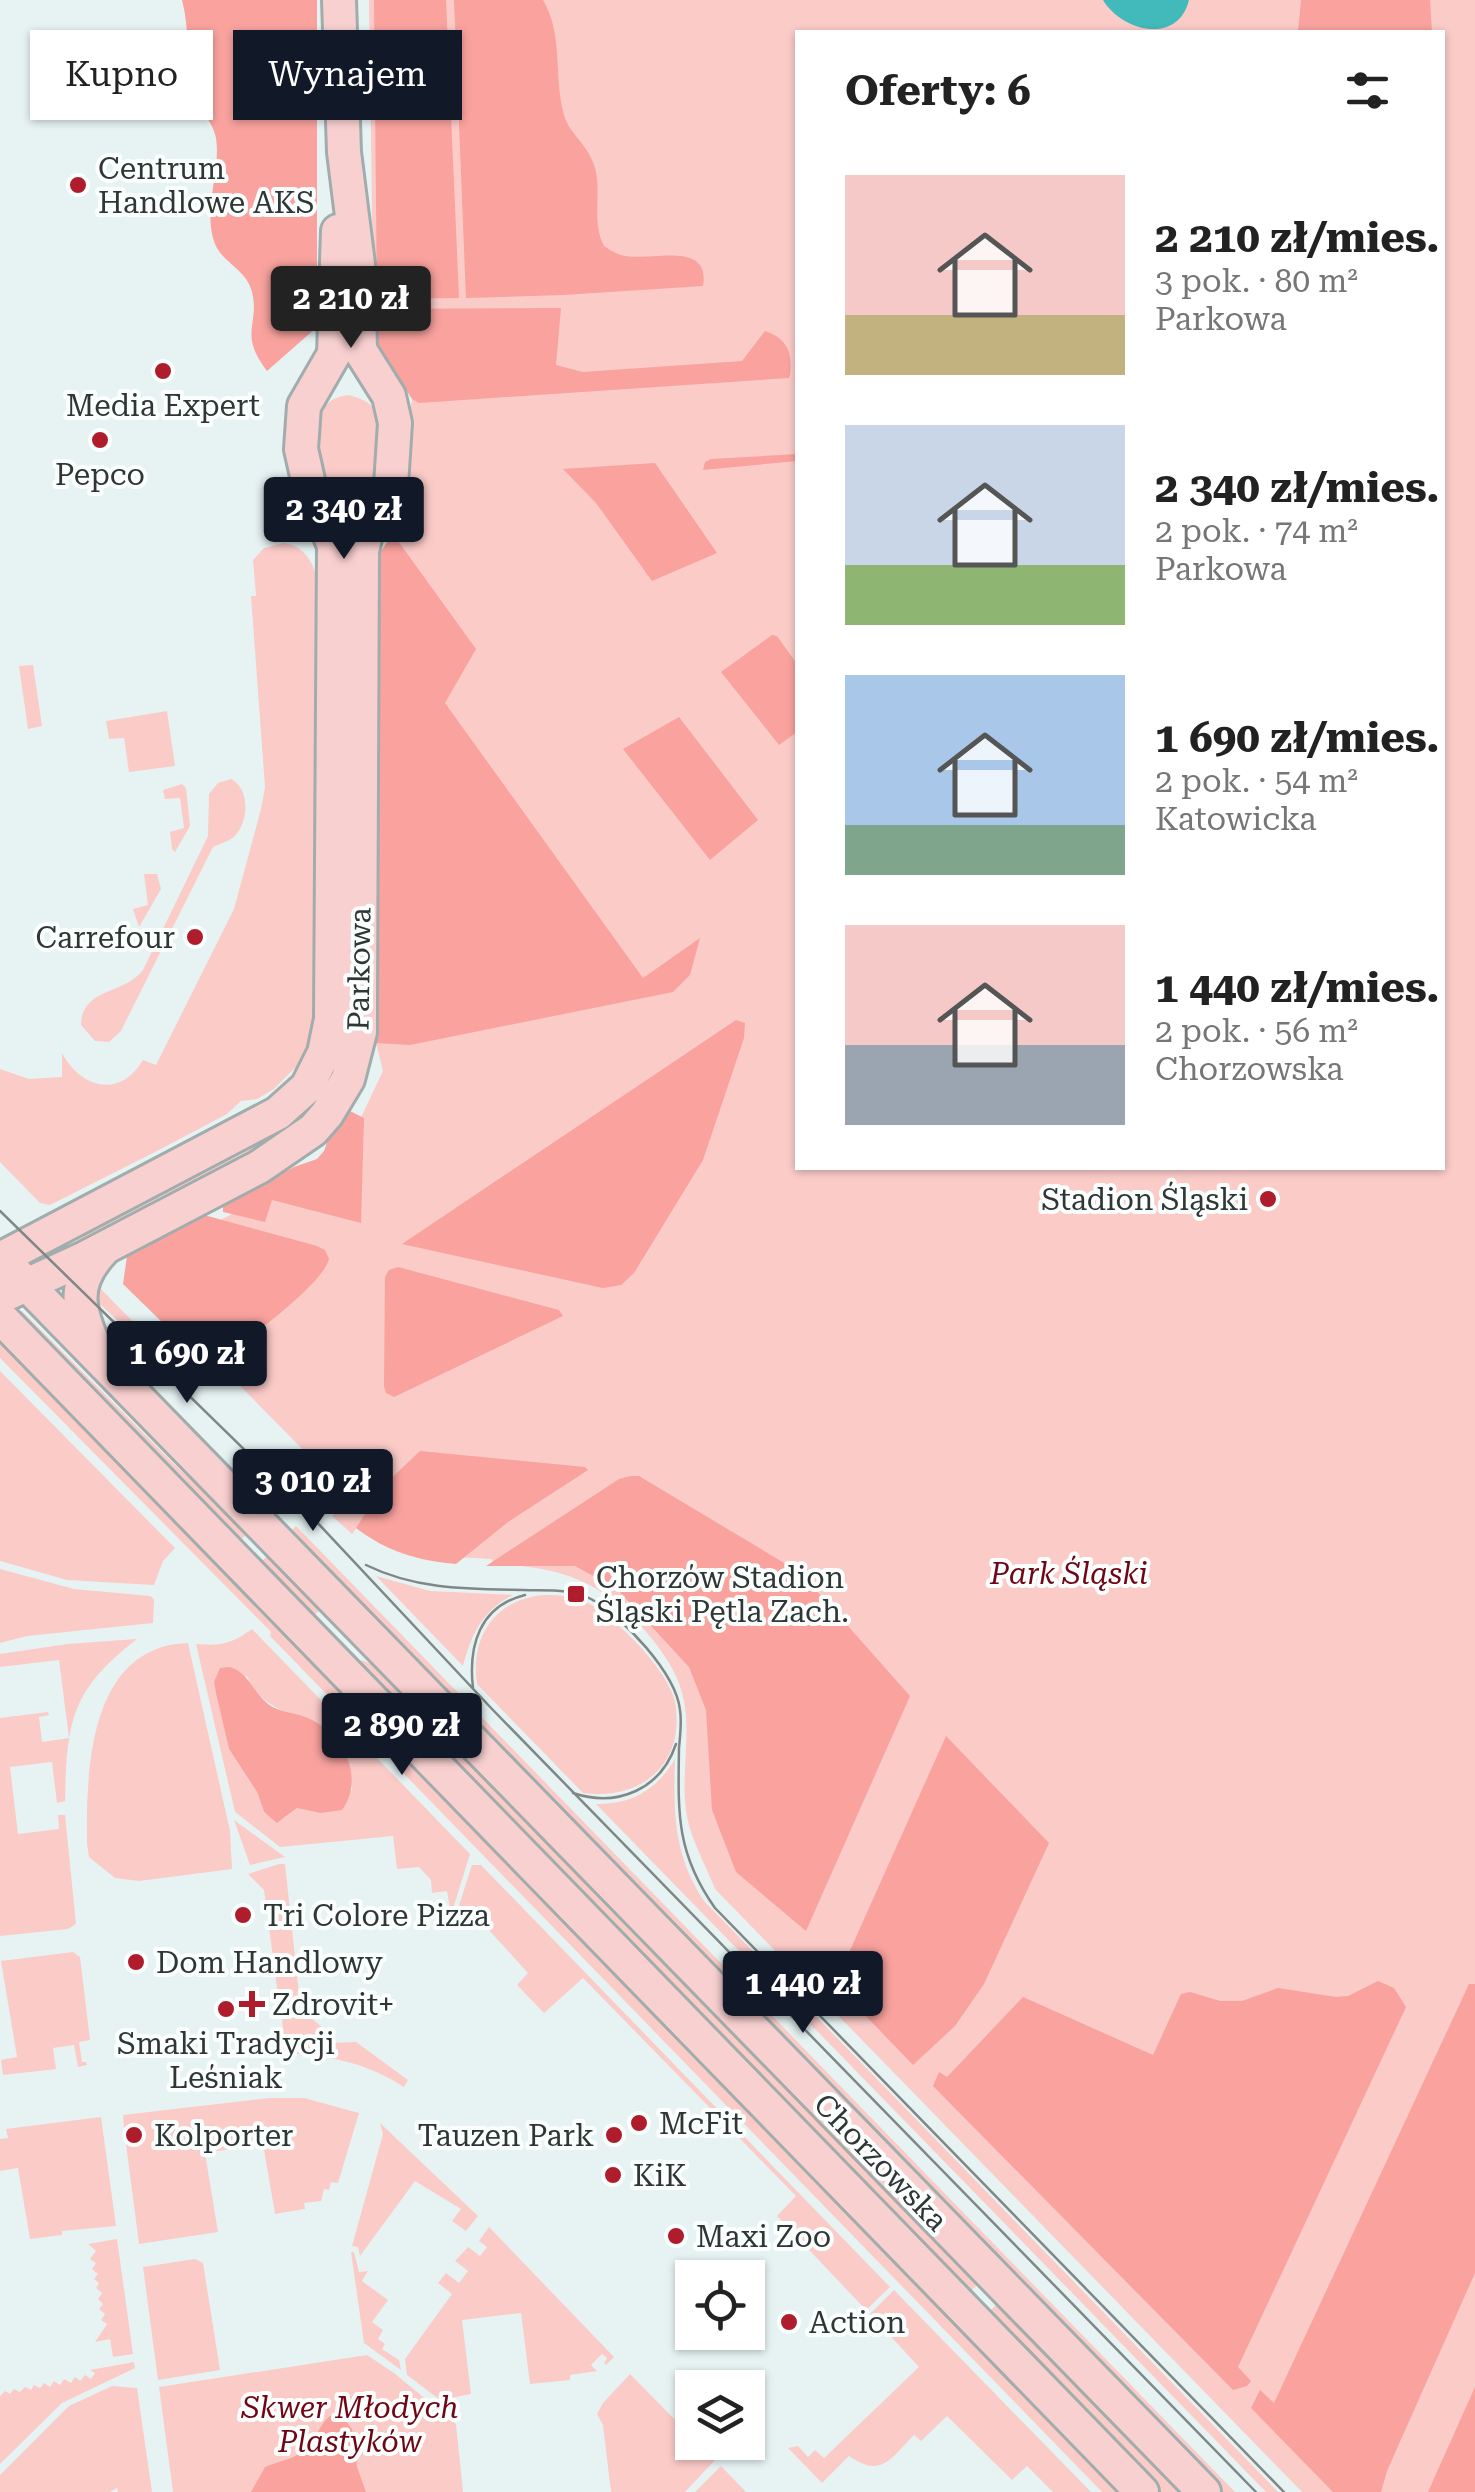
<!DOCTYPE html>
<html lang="pl">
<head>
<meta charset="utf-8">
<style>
	:root { --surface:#fff; --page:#f2f2f2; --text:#222; --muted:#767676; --accent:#111827 }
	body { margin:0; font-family:"Roboto Serif",serif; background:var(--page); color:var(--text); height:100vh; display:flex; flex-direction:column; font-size:38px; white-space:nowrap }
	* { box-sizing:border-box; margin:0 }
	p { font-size:32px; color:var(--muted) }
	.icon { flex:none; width:55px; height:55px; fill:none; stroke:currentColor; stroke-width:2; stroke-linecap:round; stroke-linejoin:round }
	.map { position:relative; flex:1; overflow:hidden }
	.details { position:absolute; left:795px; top:30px; width:650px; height:1140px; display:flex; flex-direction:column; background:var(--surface); border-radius:0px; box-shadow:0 2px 8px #0004 }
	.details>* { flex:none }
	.guide { position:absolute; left:30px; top:30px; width:615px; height:90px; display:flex; gap:20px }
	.buttons { position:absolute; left:675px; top:2260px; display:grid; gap:20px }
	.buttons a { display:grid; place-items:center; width:90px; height:90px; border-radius:0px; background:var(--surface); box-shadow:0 2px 8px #0004; font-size:50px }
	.price { position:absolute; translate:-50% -85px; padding:0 22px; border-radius:10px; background:var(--accent); color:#fff; font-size:32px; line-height:65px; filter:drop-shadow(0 2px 5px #0008) }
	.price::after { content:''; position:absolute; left:50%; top:60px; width:30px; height:22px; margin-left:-15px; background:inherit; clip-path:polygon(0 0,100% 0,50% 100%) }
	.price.active { background:#222; color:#fff }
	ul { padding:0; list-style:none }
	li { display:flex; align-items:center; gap:30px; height:250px; padding:0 50px }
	li span { display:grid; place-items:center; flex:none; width:280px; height:200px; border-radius:0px; color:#555 }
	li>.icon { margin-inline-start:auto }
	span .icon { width:120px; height:120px; fill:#fffc; stroke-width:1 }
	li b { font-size:42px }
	h2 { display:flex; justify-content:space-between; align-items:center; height:120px; padding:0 50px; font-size:42px }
	.chip { padding:0 35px; border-radius:0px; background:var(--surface); box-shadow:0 2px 8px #0004; font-size:35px; line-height:90px }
	.chip.active { background:var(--accent); color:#fff }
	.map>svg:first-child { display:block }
	.green { fill:#fbcbc8; fill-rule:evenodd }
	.forest { fill:#f9a29e }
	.water { fill:#42babb }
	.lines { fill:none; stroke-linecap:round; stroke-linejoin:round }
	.secondary-casing { stroke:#a1acac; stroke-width:38 }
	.secondary { stroke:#f9d0d0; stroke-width:32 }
	.tram { stroke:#7f8787; stroke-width:2.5 }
	.poi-dot { fill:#af1c2c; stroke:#fafffe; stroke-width:4 }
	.labels { text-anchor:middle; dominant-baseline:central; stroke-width:8; stroke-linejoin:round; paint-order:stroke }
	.poi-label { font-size:30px; fill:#303535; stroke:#fafffe; text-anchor:start }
	.street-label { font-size:30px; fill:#303535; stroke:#fafffe }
	.park-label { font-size:30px; font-style:italic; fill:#6f0515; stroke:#fafffe }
</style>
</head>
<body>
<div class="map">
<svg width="1475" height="2492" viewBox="0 0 1475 2492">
	<rect width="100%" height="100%" fill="#e7f3f3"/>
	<path class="green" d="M369 0H1475V2492H1302L715 1889C706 1866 692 1841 687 1817 680 1779 691 1738 684 1701 679 1676 668 1660 653 1640 607 1583 565 1567 493 1564L492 1559 454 1557 362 1521 352 1534 332 1516 339 1508 326 1496 332 1488 318 1465 126 1270 334 1160 362 1115 383 1071 376 1043 380 567 381 551 393 533 412 399 398 377 374 349ZM798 32H1442V1168H798Z
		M348 395C361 398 375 403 379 418 386 444 375 543 329 502 320 470 298 401 348 395Z
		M284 543C302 546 310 557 316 574L315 1010 313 1032 303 1060 274 1089 257 1099 241 1101 227 1114 157 1151 50 1205 40 1203 0 1162V1069L29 1079 62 1077V1053C80 1087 119 1100 143 1060L156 1065 234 909 261 809 265 787 251 596H256L253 560 264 548Z
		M33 665 42 726 28 729 19 666Z
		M167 711 175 766 129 772 124 738 109 739 106 721Z
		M231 779C250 789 249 820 235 836 229 841 220 844 213 847L121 1031 109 1042 95 1041 81 1025C81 988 124 995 143 970L208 836 209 794 218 783Z
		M182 784 186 788 190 826 175 852 172 849 170 832 184 828 180 798 165 799 163 790Z
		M144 874H157L161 889 139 927 133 909 148 905Z
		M349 1027 326 1095 282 1140 82 1246 75 1238 256 1145 293 1120Z
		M92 1280 162 1351 161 1361 88 1293Z
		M22 1311 176 1466 250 1532 235 1544 16 1313Z
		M0 1339 1127 2492H1102L270 1636 271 1632 0 1358Z
		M0 1371 175 1548 163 1561 154 1585 67 1580 0 1561Z
		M296 1526 1235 2492H1221L287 1535Z
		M270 1553 321 1608 313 1617 257 1566Z
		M0 1569 74 1589 150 1596 154 1599 153 1623 27 1636 0 1643Z
		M376 1576 430 1591 513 1595C482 1611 472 1633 463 1666Z
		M544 1595C557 1595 569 1595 582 1600 611 1612 669 1670 675 1702 686 1763 642 1801 583 1793L477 1684C470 1637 495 1599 544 1595Z
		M252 1629 470 1854 451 1915 447 1891 432 1893 431 1880 419 1867 397 1869 393 1836 280 1847 235 1812 196 1644C220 1646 232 1644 252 1629ZM247 1676C274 1737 348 1696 352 1790L320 1813 297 1808 283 1819 264 1813 257 1792 229 1749 214 1682Z
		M137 1639C71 1690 67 1721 65 1801L57 1803 52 1762 10 1767 18 1834 59 1829 58 1815H65L76 1924 68 1929 0 1936V1718L48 1712 49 1715 39 1717 42 1742 69 1738 59 1660 0 1667V1654L67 1644Z
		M188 1643 230 1831 232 1869 139 1881 115 1878 89 1857 87 1843C86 1771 89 1646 188 1643Z
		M362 1660 391 1673 979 2283 969 2293 358 1665Z
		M675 1759C673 1812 674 1856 704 1901L1278 2492H1266L596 1804C631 1805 658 1789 675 1759Z
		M234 1820 285 1857 250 1865Z
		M279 1864H285L300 2003 280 2010 264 1890 248 1874Z
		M472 1865H481L890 2287 866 2310 777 2216 796 2196 583 1978 544 2013 517 1985 528 1973 476 1916 458 1930 456 1915Z
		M73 1952 80 1957 90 2040 79 2042 82 2062H86L87 2065 78 2067 74 2045 53 2048 56 2069 3 2075 1 2060 17 2057 1 1961Z
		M304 2012 329 2033 331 2037 284 2039 282 2019Z
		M356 2042 408 2080 404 2087C363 2061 324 2054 276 2053L277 2045Z
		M269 2098H304L359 2113 338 2183 331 2182 329 2190 324 2189 321 2201 304 2203 305 2209 275 2214 263 2144 205 2153 218 2232 139 2244 126 2144 144 2142 143 2127 124 2128 123 2115Z
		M101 2117 116 2226 62 2231V2235L30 2239 18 2168 0 2171V2139L8 2138 6 2129Z
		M380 2123 478 2216 466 2231 452 2221 461 2209 415 2181 360 2256 358 2247 352 2246 383 2134Z
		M489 2227 614 2357 606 2365 604 2363 607 2358 602 2354 591 2365 597 2371 570 2375V2380L530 2384 521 2313 462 2320 471 2394 440 2400 407 2375 405 2359 452 2294 438 2283 446 2273 459 2283 468 2271 455 2261 468 2247 480 2256 487 2247 479 2241Z
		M117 2239 133 2354 113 2357 110 2339 95 2342 107 2324 101 2320 105 2314 99 2309 103 2304 98 2299 102 2293 96 2288 99 2283 94 2279 98 2274 92 2269 96 2263 90 2259 96 2251 88 2244Z
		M351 2252H354L359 2272 368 2271 362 2281 388 2300 372 2322 383 2330 378 2339 385 2344 382 2349 399 2360 401 2370 364 2343Z
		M195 2259 203 2263 220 2370 158 2380 143 2267Z
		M894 2290 1091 2492H1053L1027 2466 1012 2480 947 2416 921 2441 914 2435C891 2458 882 2479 849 2456L822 2483 788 2448 798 2446 808 2457 815 2450 824 2458 919 2367 870 2314Z
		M1004 2305 1188 2492H1159L992 2324 990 2311 995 2306Z
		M367 2355 394 2373 456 2424 463 2492H173L159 2387Z
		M134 2362 135 2368 62 2403 0 2464V2396L5 2391 10 2394 14 2389 20 2392 25 2387 31 2390 34 2385 40 2388 44 2383 50 2387 54 2381 60 2385 64 2379 71 2383 75 2377 80 2381 85 2375 91 2379 95 2373 90 2370Z
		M630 2374 692 2437V2442L698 2443 715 2460 685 2492H611L603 2425 597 2414 603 2403Z
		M112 2386 137 2388 152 2492H118L117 2488 110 2492H0V2475L69 2406Z
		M721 2466 746 2492H695Z"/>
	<path class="forest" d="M182 0H317V327L267 371C238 333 260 325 252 292 246 267 219 263 213 238 204 205 221 170 216 138 213 120 196 108 192 91 186 61 190 30 182 0Z
		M374 0H446L459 298 377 299Z
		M454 0H543C564 36 553 75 564 115 569 134 589 145 595 168 602 194 591 221 604 246 611 251 618 255 626 256 651 261 711 240 703 286L563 295 466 298Z
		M1301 0H1430L1432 32H1298Z
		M561 308 556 365 583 372 742 361 765 331C787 338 793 353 790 375L789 378 419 403 412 399 398 377 374 349 373 309Z
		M797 454V461L703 470 705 462 711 459Z
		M655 463 717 553 652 581 596 503 563 469Z
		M393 534 476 649 445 703 643 978 700 938 690 975 673 992 410 1045 376 1043 380 567 381 551Z
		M772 635 777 636 797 664V732L779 745 721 672Z
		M679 717 758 820 710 860 623 749Z
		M736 1020 745 1023 744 1038 703 1160 634 1273 621 1285 603 1288 402 1244Z
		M350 1111 364 1118 361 1223 272 1200 265 1222 223 1212V1206L294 1167 317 1159 324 1151 329 1137Z
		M204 1215 317 1246 325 1250 329 1259C321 1288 236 1347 209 1368L123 1284 127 1256Z
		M398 1267 559 1310 563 1316 394 1397 386 1393 384 1386 385 1277 389 1270Z
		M420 1451 585 1467 588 1470 508 1522 456 1564C418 1561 386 1551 356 1528L383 1486Z
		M631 1476H639L801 1573 910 1696 806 1931 736 1872 712 1810 706 1710 689 1667 617 1589 575 1566H486L619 1479Z
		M230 1667C249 1673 253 1692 268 1704 281 1714 298 1712 312 1720 344 1736 365 1778 342 1810L320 1813 297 1808 277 1823 264 1812 257 1792 229 1749 216 1693 214 1682 220 1668Z
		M946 1736 1049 1843 984 1984 955 2026 913 2065 835 1984Z
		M1378 1981 1394 1988 1406 2007 1238 2367 1251 2381 1247 2386 1233 2390 933 2086 939 2072 947 2077 1023 1997 1153 2055 1181 1994 1190 1992 1220 2001H1242L1278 1988 1336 1997 1348 1996Z
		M1469 1984H1475V2273L1387 2471 1381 2492H1333L1251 2408 1260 2390 1274 2403Z
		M1475 2387V2492H1428Z
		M333 2414 341 2415 352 2429 357 2467 366 2492H251L265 2467C281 2460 296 2460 308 2446 318 2435 321 2421 333 2414Z"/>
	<path class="water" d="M1103 0H1189C1178 45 1122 32 1103 0Z"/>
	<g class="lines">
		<g class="secondary-casing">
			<path id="secondary" d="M338 231 334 354 304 406 301 449 314 507 325 523 345 530
				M0 1257 1204 2492
				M0 1259 278 1113 307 1087 324 1053 331 1019 334 546 325 523
				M9 1293 85 1258 259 1167 313 1130 327 1114 348 1079 360 1032V1002L362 551 366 534 384 505 391 485 395 423 389 396 360 350 358 264 344 152 339 0
				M0 1317 1142 2492
				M96 1350C78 1310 70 1284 104 1249"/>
		</g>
		<use href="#secondary" class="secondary"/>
		<path class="tram" d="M0 1211 299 1503 492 1709 1256 2492
			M366 1565C417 1590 468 1589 523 1590 546 1591 570 1588 591 1599 623 1617 676 1673 680 1710 682 1722 680 1736 679 1748 678 1813 676 1853 715 1908L1284 2492
			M473 1688C468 1645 480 1606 525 1595
			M573 1793C618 1808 661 1789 676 1744"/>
	</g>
	<g class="poi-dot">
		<circle cx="78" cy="185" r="10"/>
		<circle cx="163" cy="371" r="10"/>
		<circle cx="100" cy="440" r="10"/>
		<circle cx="195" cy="937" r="10"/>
		<circle cx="1268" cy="1199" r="10"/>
		<rect x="566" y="1584" width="20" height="20" rx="5"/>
		<circle cx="243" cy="1915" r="10"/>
		<circle cx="136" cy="1962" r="10"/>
		<path d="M247 1989h10v10h10v10h-10v10h-10v-10h-10v-10h10z"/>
		<circle cx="226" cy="2009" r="10"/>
		<circle cx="639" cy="2123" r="10"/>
		<circle cx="134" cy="2135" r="10"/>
		<circle cx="614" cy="2135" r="10"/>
		<circle cx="613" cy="2175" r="10"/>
		<circle cx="676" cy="2236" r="10"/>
		<circle cx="789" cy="2322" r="10"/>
	</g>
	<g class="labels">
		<g class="poi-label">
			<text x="98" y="168">Centrum<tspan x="98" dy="34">Handlowe AKS</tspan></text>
			<text x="163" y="405" text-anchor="middle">Media Expert</text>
			<text x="100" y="474" text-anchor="middle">Pepco</text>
			<text x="175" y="937" text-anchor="end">Carrefour</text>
			<text x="1248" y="1199" text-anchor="end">Stadion Śląski</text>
			<text x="596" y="1577">Chorzów Stadion<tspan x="596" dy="34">Śląski Pętla Zach.</tspan></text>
			<text x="263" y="1915">Tri Colore Pizza</text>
			<text x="156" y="1962">Dom Handlowy</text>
			<text x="272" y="2004">Zdrovit+</text>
			<text x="226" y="2043" text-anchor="middle">Smaki Tradycji<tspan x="226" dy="34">Leśniak</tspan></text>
			<text x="659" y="2123">McFit</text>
			<text x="154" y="2135">Kolporter</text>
			<text x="594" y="2135" text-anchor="end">Tauzen Park</text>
			<text x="633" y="2175">KiK</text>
			<text x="696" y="2236">Maxi Zoo</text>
			<text x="809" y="2322">Action</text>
		</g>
		<g class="street-label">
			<text transform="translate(359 969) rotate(-89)">Parkowa</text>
			<text transform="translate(881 2162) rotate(46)">Chorzowska</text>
		</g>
		<g class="park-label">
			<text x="1069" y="1573">Park Śląski</text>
			<text x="350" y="2407">Skwer Młodych<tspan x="350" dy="34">Plastyków</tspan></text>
		</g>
	</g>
</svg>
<div class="buttons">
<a><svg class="icon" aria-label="locate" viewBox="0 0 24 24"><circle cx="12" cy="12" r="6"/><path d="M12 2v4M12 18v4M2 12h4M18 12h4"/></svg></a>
<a><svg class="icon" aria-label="layers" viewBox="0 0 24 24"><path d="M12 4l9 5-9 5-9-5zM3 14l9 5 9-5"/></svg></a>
</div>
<b class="price active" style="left:351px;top:351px">2 210 zł</b>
<b class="price" style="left:344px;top:562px">2 340 zł</b>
<b class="price" style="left:187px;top:1406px">1 690 zł</b>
<b class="price" style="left:313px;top:1534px">3 010 zł</b>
<b class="price" style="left:402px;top:1778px">2 890 zł</b>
<b class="price" style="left:803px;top:2036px">1 440 zł</b>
<div class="guide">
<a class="chip">Kupno</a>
<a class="chip active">Wynajem</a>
</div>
<section class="details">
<h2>Oferty: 6<svg class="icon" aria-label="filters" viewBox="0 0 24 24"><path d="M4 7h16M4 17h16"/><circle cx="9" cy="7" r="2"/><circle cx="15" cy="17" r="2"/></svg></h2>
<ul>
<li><span style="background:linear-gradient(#f6c9c9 70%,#c2b280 0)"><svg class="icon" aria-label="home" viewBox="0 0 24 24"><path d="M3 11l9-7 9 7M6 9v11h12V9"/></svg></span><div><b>2 210 zł/mies.</b><p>3 pok. · 80 m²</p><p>Parkowa</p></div></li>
<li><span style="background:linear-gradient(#c9d6e8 70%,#8fb573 0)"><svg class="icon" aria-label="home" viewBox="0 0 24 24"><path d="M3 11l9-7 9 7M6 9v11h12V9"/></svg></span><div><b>2 340 zł/mies.</b><p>2 pok. · 74 m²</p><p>Parkowa</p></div></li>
<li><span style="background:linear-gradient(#a9c7e8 75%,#7fa58c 0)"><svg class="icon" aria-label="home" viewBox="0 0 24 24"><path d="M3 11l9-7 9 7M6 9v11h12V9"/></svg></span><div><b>1 690 zł/mies.</b><p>2 pok. · 54 m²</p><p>Katowicka</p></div></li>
<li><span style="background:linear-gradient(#f6c9c9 60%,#9aa5b1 0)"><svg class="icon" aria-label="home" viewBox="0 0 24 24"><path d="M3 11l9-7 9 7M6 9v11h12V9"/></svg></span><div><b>1 440 zł/mies.</b><p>2 pok. · 56 m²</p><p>Chorzowska</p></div></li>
</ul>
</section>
</div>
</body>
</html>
